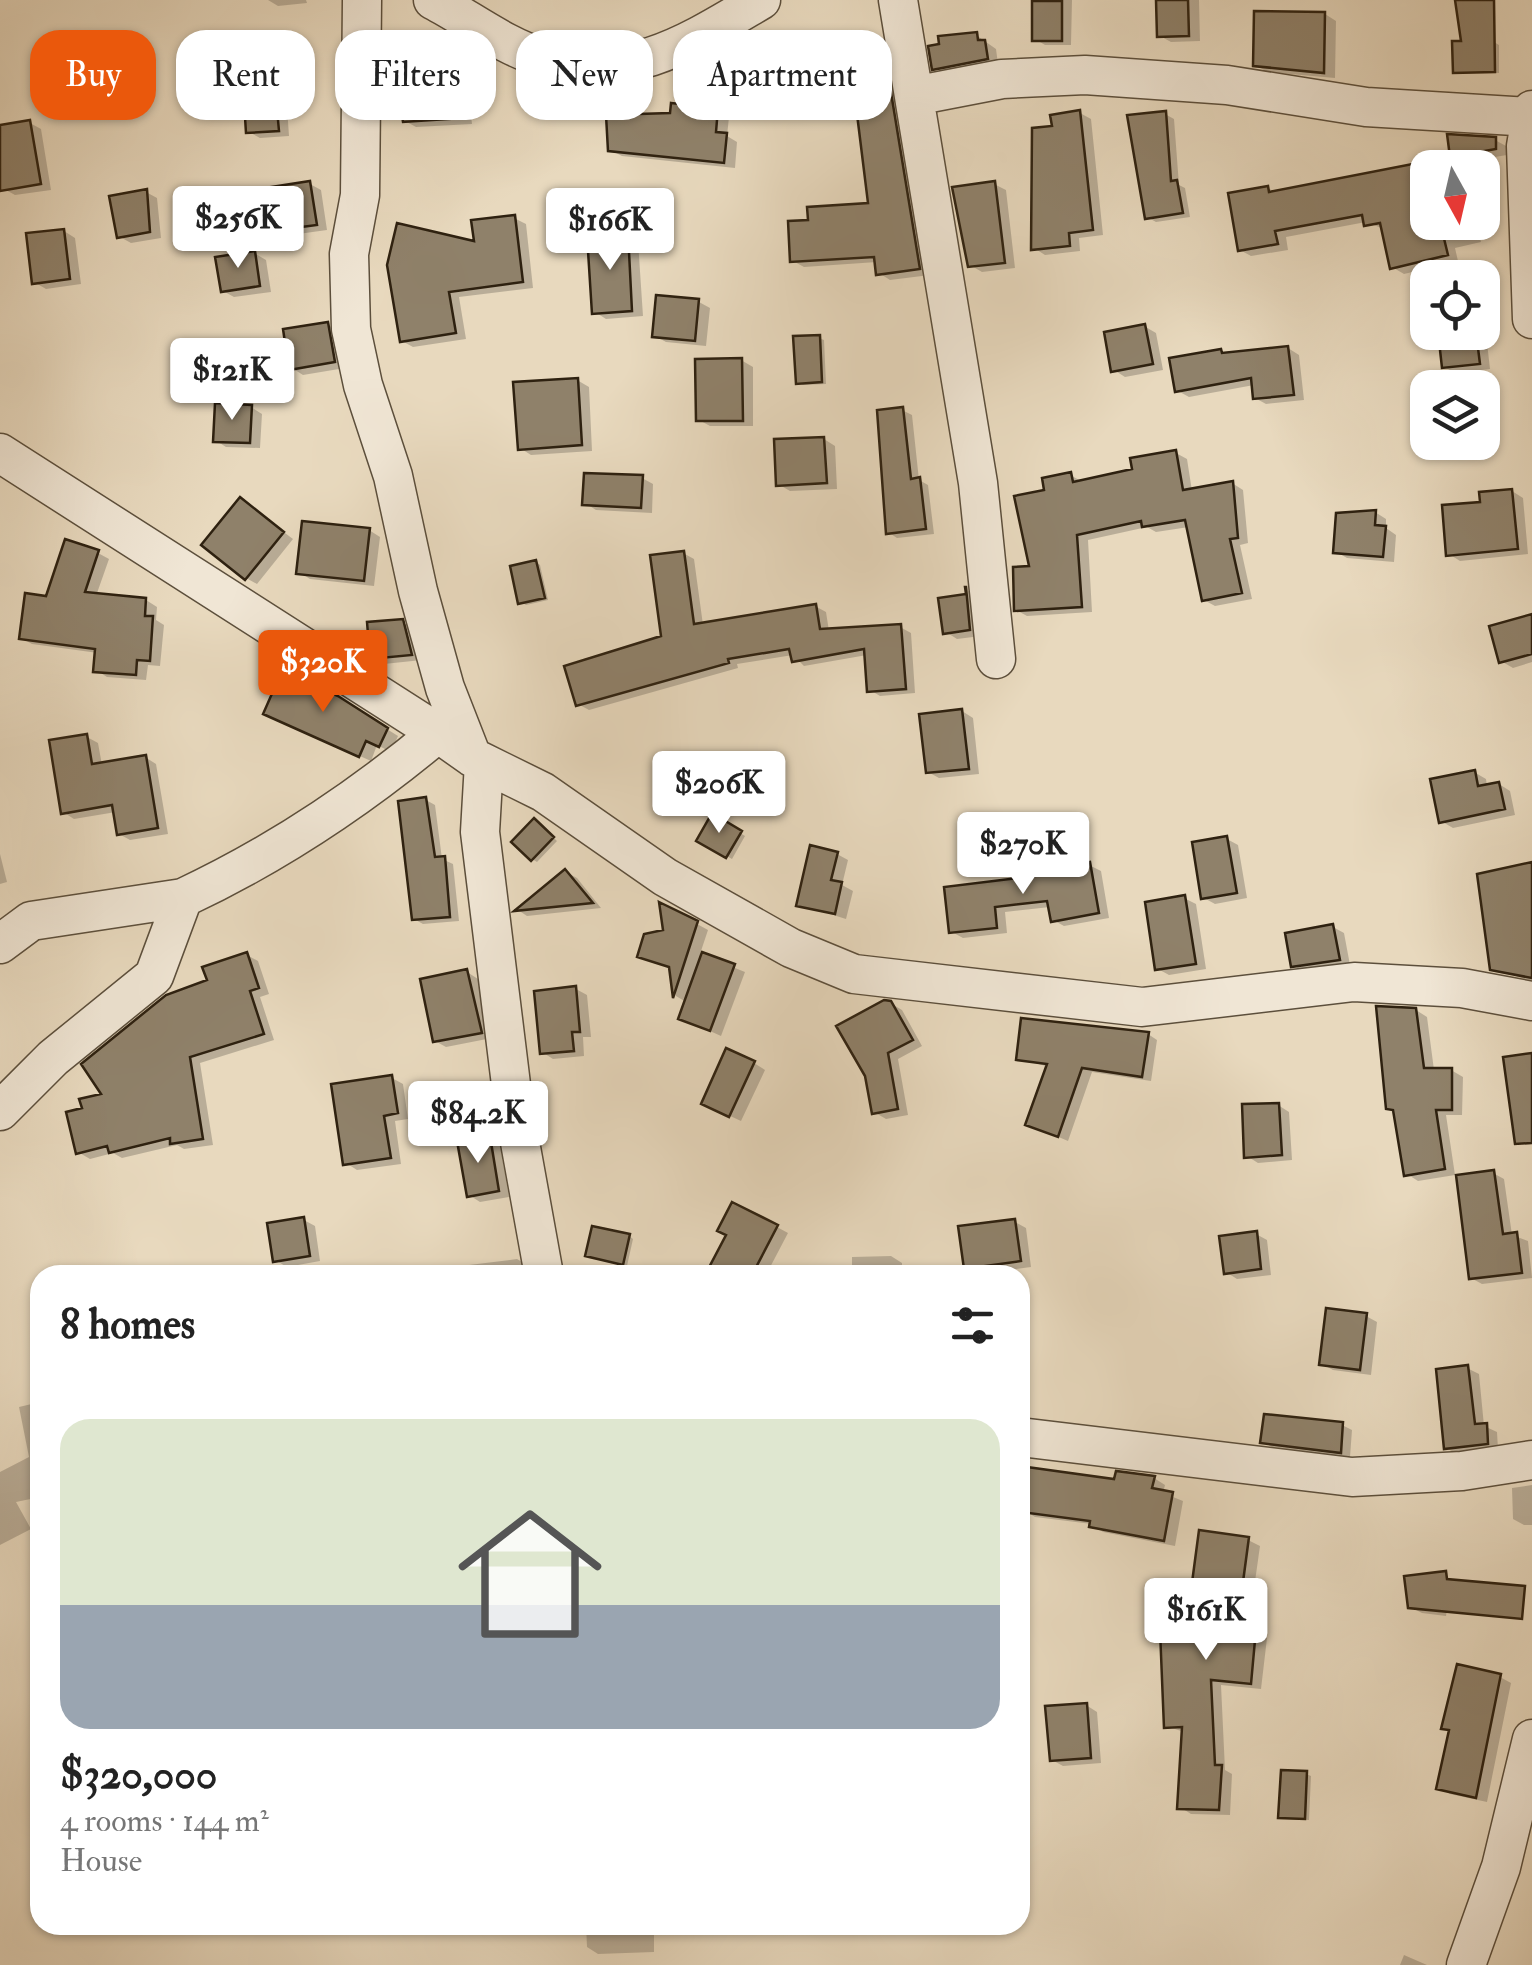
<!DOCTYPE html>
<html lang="en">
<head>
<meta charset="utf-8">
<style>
	:root { --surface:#fff; --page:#f2f2f2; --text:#222; --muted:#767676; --line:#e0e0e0; --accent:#ea580c }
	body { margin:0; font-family:"IM FELL Double Pica",serif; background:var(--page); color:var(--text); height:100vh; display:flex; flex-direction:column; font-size:38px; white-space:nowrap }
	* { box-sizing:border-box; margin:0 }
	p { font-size:32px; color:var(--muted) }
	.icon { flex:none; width:55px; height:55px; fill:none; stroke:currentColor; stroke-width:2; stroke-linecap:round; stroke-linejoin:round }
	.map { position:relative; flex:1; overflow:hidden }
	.sheet { position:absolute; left:30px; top:1265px; width:1000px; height:670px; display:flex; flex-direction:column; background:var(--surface); border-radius:30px; box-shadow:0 2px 8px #0004 }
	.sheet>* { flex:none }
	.top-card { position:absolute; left:30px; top:30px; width:1000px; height:90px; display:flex; gap:20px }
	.needle { width:65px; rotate:172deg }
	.controls { position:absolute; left:1410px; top:150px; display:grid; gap:20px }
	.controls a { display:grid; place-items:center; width:90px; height:90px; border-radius:20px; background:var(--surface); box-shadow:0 2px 8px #0004; font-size:50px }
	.price { position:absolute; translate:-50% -85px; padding:0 22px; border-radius:10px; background:#fff; color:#222; font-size:32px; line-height:65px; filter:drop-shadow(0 2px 5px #0008) }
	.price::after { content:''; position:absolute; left:50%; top:60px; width:30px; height:22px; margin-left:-15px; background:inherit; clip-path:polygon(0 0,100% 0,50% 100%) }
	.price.current { background:var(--accent); color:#fff }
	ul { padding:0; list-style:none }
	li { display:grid; align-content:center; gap:20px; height:530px; padding:0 30px }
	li+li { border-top:2px solid var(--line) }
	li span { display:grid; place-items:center; height:310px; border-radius:30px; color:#555 }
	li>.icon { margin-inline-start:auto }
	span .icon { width:180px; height:180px; fill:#fffc; stroke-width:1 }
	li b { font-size:42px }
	h2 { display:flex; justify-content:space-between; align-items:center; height:120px; padding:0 30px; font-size:42px }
	.pill { padding:0 35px; border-radius:30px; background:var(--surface); box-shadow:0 2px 8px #0004; font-size:35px; line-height:90px }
	.pill.current { background:var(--accent); color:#fff }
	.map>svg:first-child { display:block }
	.shadow { fill:#0003 }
	.building { fill:#8f816a; stroke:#2e2110; stroke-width:2.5 }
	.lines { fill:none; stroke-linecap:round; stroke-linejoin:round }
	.minor-casing { stroke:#5c4f3c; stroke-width:41 }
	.minor { stroke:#f0e6d5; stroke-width:38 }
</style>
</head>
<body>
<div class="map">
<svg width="1532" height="1965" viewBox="0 0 1532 1965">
	<rect width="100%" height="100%" fill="#e8d9be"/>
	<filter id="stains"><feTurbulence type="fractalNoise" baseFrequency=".002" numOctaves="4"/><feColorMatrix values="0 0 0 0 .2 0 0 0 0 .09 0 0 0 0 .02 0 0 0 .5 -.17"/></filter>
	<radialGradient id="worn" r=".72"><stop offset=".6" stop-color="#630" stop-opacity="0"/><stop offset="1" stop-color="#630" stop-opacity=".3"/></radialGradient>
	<path class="shadow" d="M268 0H306L307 3 278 6Z
		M1035 0H1072L1071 45H1045L1035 39Z
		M1159 0H1199L1200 41 1171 42 1160 36Z
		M1325 14 1336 21 1335 78 1267 72 1256 65Z
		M976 35 996 49 998 64 946 74 935 68Z
		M869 42 894 60 930 275 890 280 879 273 877 262 804 267 793 261 810 222 871 205 859 112 843 106Z
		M1494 42 1499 45V73L1456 71Z
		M445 52 456 58 460 93 469 98 472 124 416 127 405 121 412 95Z
		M276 101 287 107 289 136 260 138 249 132Z
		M718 111 729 117 727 136 737 142 735 168 622 156 610 150Z
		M1080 113 1091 119 1103 235 1079 238 1080 251 1045 255 1034 248 1054 128Z
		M1165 114 1174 119 1179 185 1185 188 1190 217 1156 222 1147 217Z
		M30 123 41 129 51 190 15 195 4 189 0 127Z
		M1495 140 1506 146 1507 155 1458 163 1463 168H1428V222H1476L1481 242 1455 248 1458 261 1404 274 1392 267 1384 229 1366 222 1286 237 1288 250 1251 256 1240 250 1268 188 1276 193 1458 158 1453 155Z
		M310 184 321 190 327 230 291 235 280 229Z
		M994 184 1006 190 1015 268 982 272 970 265Z
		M146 192 157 198 161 238 131 243 120 237Z
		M514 218 526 224 533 288 459 297 466 339 413 347 402 341 477 245Z
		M64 231 75 238 81 284 46 289 34 282Z
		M627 235 638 241 643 316 606 319 595 312Z
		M254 253 266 260 271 292 234 297 223 291Z
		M699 302 710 308 706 346 666 342 655 336Z
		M1484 316 1490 369 1456 373 1444 367 1440 332H1482Z
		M328 325 339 331 345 368 303 375 292 368Z
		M1144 326 1156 333 1163 370 1125 377 1114 370Z
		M819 338 824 340 826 384 803 385 798 382Z
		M1288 348 1299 355 1304 400 1266 404 1255 398 1254 385 1189 397 1178 391 1221 351 1227 355Z
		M741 360 753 367V426H710L699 420Z
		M577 380 589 387 592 451 531 455 520 448Z
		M251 407 262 414 260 448 226 447 215 440Z
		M902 410 912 415 919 480 928 485 934 534 897 538 888 532Z
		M1424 413H1428V442H1470L1471 454 1439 458 1427 451Z
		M824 439 835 446 837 489 790 491 778 484Z
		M1176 453 1187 459 1192 491 1232 483 1243 490 1248 543 1240 545 1252 599 1215 606 1204 600 1189 527 1156 532 1147 527 1088 540 1092 612 1027 616 1016 610 1032 569 1047 492 1070 475 1083 482 1135 471Z
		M642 478 653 484 652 513 596 510 585 503Z
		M1512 491 1523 498 1528 554 1460 561 1449 554 1482 504Z
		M241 500 293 539 257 584 246 578Z
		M1375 512 1386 519V528L1396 535 1394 562 1347 558 1335 551Z
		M369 530 380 537 374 586 310 579 299 572Z
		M98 553 109 559 96 596 146 600 157 607 156 620 164 625 160 666 148 665 146 680 107 677 96 670 98 653 32 644 21 638 48 599Z
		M683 553 694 559 703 625 815 606 826 612 829 631 900 627 911 633 915 693 880 696 870 690 867 655 804 666 793 655 737 664 738 668 589 710 578 704 664 637Z
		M536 562 540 565 548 600 526 605 521 602Z
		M968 591 977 596 981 636 957 639 946 632 941 600 968 597Z
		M1532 617V662L1513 668 1501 661Z
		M402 622 413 629 422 660 384 664 372 657Z
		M350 706 398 736 391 752 377 745 371 761 277 719Z
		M962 711 973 718 979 774 939 778 928 772Z
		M87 737 98 743 102 765 145 757 156 764 168 834 130 840 119 834 116 812 74 819 63 812Z
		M1474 772 1486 779 1487 786 1499 784 1510 791 1515 815 1453 828 1441 821Z
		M426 800 435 805 442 859 453 864 459 921 423 924 414 919Z
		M713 817 745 836 732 859 699 840Z
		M539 824 557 841 537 862 532 859Z
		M1227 839 1238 845 1247 898 1215 904 1204 898Z
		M0 854 7 882 0 884Z
		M837 854 848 860 842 885 853 891 846 919 798 904Z
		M1089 865 1101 871 1109 918 1064 926 1053 920 1050 907 1005 912 1007 933 963 938 952 932 1045 878Z
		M1532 865V981L1493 969Z
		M566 872 577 878 601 908 527 916 518 910Z
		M1184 898 1196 904 1206 969 1169 975 1158 969Z
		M697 924 708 930 700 954 745 972 721 1036 681 1018 686 1002 676 996 672 969 640 956Z
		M1333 927 1344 933 1350 965 1304 972 1293 965Z
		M247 955 258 961 269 994 260 997 274 1040 200 1063 213 1145 184 1149 177 1145 122 1158 113 1153 90 1159 78 1152 85 1110 105 1095 210 982Z
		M467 972 478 979 492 1038 446 1047 435 1041Z
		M576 989 587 995 591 1037H583L584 1056 553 1059 542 1052Z
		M890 1003 902 1010 922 1046 898 1059 908 1115 886 1119 874 1112Z
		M1416 1010 1427 1017 1434 1070H1451L1463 1077 1462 1115H1446L1455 1175 1418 1181 1407 1174 1396 1112 1388 1108Z
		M1148 1034 1157 1040 1151 1081 1092 1072 1068 1141 1028 1124 1049 1067 1018 1058Z
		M754 1063 765 1070 741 1121 715 1109Z
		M392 1078 403 1084 408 1119 395 1121 401 1164 357 1170 346 1163Z
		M1278 1105 1289 1112 1292 1160 1258 1163 1247 1156Z
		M489 1138 500 1145 509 1197 480 1202 469 1195Z
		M1493 1173 1504 1179 1512 1235 1528 1241 1532 1278 1482 1284 1471 1278Z
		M304 1220 315 1226 320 1261 287 1267 275 1260Z
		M1015 1222 1026 1228 1031 1267 977 1274 966 1267Z
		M777 1227 788 1233 766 1275H712Z
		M1256 1234 1267 1240 1271 1275 1237 1279 1226 1272Z
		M629 1236 633 1239 627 1266 593 1258Z
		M891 1256 902 1263V1275H852V1257Z
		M517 1259 529 1266 530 1275H470L469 1265Z
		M1366 1316 1377 1322 1371 1375 1333 1370 1322 1364Z
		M1467 1368 1479 1374 1484 1426 1497 1432 1498 1449 1457 1454 1446 1448Z
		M40 1402V1497L16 1502 31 1529 0 1545V1472L29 1457 19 1407Z
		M1342 1425 1352 1430 1350 1457 1272 1447 1263 1442Z
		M1154 1478 1165 1485 1163 1493 1183 1501 1175 1546 1103 1532 1092 1524 1035 1517 1024 1510 1116 1482Z
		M1532 1485V1525H1524L1513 1519 1512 1488Z
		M1248 1540 1260 1546 1248 1631 1267 1638 1261 1689 1221 1685 1225 1770 1232 1774 1230 1815 1191 1814 1180 1807 1184 1732 1166 1726 1188 1630Z
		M1441 1574 1452 1580 1446 1616 1422 1613 1410 1607Z
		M1500 1677 1511 1683 1487 1802 1450 1794 1439 1788 1451 1732 1444 1728Z
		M1086 1705 1097 1712 1101 1763 1063 1766 1052 1760Z
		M1306 1774 1311 1776 1309 1820 1286 1819 1281 1817Z
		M586 1925H654V1952L598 1954 587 1947Z
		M1404 1955 1427 1965H1400Z"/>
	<path class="building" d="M1156 0H1188L1189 36 1157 37Z
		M1455 0H1494L1495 72 1453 73 1452 41H1461Z
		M1032 1H1062V41H1032Z
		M1254 11 1325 12 1324 73 1253 66Z
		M977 32 978 40H985L988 59 932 70 928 46 939 44 938 36Z
		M870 40 871 52 884 50 920 269 876 275 874 257 790 262 788 221 808 220 807 207 868 203 856 106 841 108 834 43Z
		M445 49 450 89H458L462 118 403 122 399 94 409 93 404 55Z
		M276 98 279 131 246 133 244 101Z
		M671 103 718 108 716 132 727 133 724 163 608 151 606 115 670 113Z
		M1080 110 1093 230 1069 233 1070 246 1031 250 1032 128 1052 126 1050 115Z
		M1166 111 1171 181 1177 180 1183 213 1145 219 1127 115Z
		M30 120 41 184 0 191V125Z
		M1447 134 1496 137V149L1450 157Z
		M1428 161V222H1440L1448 255 1390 269 1380 223 1364 226 1362 215 1275 231 1278 244 1238 251 1228 193 1268 186 1269 192Z
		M310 181 317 225 278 230 271 187Z
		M995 181 1005 263 968 267 952 187Z
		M147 189 150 232 117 238 109 196Z
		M515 215 523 282 449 292 456 333 400 342 387 265 397 223 474 241 471 220Z
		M64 229 70 279 32 284 26 233Z
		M628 232 632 311 592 314 587 235Z
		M255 251 260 286 221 292 215 257Z
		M656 295 699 299 695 341 652 337Z
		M328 322 335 362 289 370 283 329Z
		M1145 324 1153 364 1111 372 1104 332Z
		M1438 332H1476L1480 364 1442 368Z
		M820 335 822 382 796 384 793 336Z
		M1288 346 1294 395 1253 399 1251 378 1175 392 1169 358 1221 349 1222 353Z
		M742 358 743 421H696L695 359Z
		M578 378 582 445 518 450 513 382Z
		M215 403 252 405 250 443 213 442Z
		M903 407 911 479 920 477 926 529 886 534 877 410Z
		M824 437 827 483 776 486 774 439Z
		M1176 450 1183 490 1233 481 1238 538 1230 539 1242 593 1202 601 1185 520 1142 527 1141 521 1077 535 1082 607 1014 611 1013 567 1029 566 1014 496 1044 490 1042 478 1071 472 1073 482 1132 469 1130 458Z
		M584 473 643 475 641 508 582 505Z
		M1512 489 1518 549 1446 556 1442 505 1480 502 1479 492Z
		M240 497 284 532 245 580 201 545Z
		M1376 510 1375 525 1386 526 1383 557 1333 553 1336 513Z
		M302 521 370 528 364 581 296 574Z
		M65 539 99 550 85 592 146 598 145 616H153L150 661 137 660 136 675 93 672 95 649 19 639 25 593 46 596Z
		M684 551 694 624 816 604 820 629 901 624 906 689 867 692 864 649 792 662 789 649 728 659 729 663 576 706 564 666 661 636 650 555Z
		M536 560 545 598 518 604 510 566Z
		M965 587H966L970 630 943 634 938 598 966 594Z
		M1532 614V654L1499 663 1489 626Z
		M403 619 412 655 370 659 367 622Z
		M282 671 338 696 388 728 379 747 366 741 359 757 263 714Z
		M962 709 969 769 926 773 919 714Z
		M87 734 92 764 146 755 158 828 117 835 112 805 61 814 49 740Z
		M1475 770 1478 786 1499 782 1505 809 1439 823 1430 779Z
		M426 797 435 857 445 856 450 917 412 920 398 801Z
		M712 813 742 831 726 858 696 841Z
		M534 818 554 837 531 861 511 842Z
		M1227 836 1237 893 1201 899 1192 842Z
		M810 845 838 852 831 880 842 882 835 914 796 906Z
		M1090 862 1099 913 1051 922 1047 901 995 907 997 928 949 933 944 887 1042 875 1041 871Z
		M1532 862V978L1490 970 1477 874Z
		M565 869 593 903 514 911Z
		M1185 895 1196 964 1155 970 1145 902Z
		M659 902 698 921 673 998 669 967 637 957 644 934 663 930Z
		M1333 924 1340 960 1291 967 1285 933Z
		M247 952 259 988 250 991 264 1034 190 1057 203 1139 170 1144V1138L109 1153 107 1146 76 1154 66 1112 82 1108 79 1099 101 1094 81 1064 166 995 207 980 202 967Z
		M702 952 735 964 710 1031 678 1019Z
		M467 969 482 1033 433 1042 420 979Z
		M576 986 580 1032H572L574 1051 540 1054 534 991Z
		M884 1000 891 1001 913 1040 888 1053 898 1109 872 1114 865 1076 836 1026Z
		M1376 1006 1416 1008 1424 1068H1452V1110H1436L1445 1169 1404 1176 1393 1110 1386 1109Z
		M1021 1018 1149 1032 1142 1077 1082 1068 1058 1137 1025 1125 1047 1064 1016 1060Z
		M726 1048 755 1061 729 1117 701 1104Z
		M1532 1053V1143L1515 1144 1503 1057Z
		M392 1075 398 1113 384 1116 391 1158 343 1165 331 1084Z
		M1279 1103 1282 1155 1244 1158 1242 1104Z
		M490 1136 499 1191 467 1197 457 1141Z
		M1494 1170 1503 1234 1517 1232 1522 1273 1469 1279 1456 1175Z
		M732 1202 778 1225 752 1275H705L726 1235 717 1231Z
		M304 1217 310 1256 273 1262 267 1223Z
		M1015 1219 1021 1261 964 1269 958 1226Z
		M592 1226 630 1234 623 1265 585 1256Z
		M1257 1231 1261 1269 1224 1274 1219 1236Z
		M1326 1308 1367 1313 1360 1370 1319 1365Z
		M1468 1365 1475 1424 1487 1423 1488 1444 1444 1449 1436 1369Z
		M1264 1414 1343 1422 1341 1453 1260 1443Z
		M1027 1467 1114 1479 1116 1471 1155 1476 1152 1488 1173 1492 1164 1541 1089 1527 1090 1521 1021 1512Z
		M1199 1530 1249 1537 1237 1627 1256 1629 1251 1684 1211 1680 1215 1765H1222L1219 1810 1177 1809 1182 1727 1164 1728 1160 1630 1186 1628Z
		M1446 1571 1447 1579 1525 1586 1522 1619 1408 1608 1404 1576Z
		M1457 1664 1501 1674 1476 1798 1436 1789 1449 1730 1441 1729Z
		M1087 1703 1091 1758 1050 1761 1045 1706Z
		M1281 1770 1307 1771 1305 1819 1278 1818Z"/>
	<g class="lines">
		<g class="minor-casing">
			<path id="minor" d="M362 0 360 195 349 254 351 329 363 385 393 476 418 591 445 688 472 757
				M433 0C468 18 506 48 544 58 630 83 690 42 761 0
				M898 0 978 483 996 659
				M914 96 1002 79 1085 75 1227 85 1366 107 1531 117
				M1532 110 1526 146 1532 319
				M0 453 438 733C358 800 277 854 183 898L154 976 53 1058 0 1111
				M438 733 472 757 543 792 665 877 791 948 854 974 1142 1007 1354 982 1462 988 1532 1001
				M484 763 480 832 514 1109 544 1275
				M0 944 31 921 183 898
				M1020 1437 1352 1477 1462 1471 1532 1460
				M1466 1965 1501 1867 1532 1739"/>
		</g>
		<use href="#minor" class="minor"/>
	</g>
	<rect width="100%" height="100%" filter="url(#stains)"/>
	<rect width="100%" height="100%" fill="url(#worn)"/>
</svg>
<div class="controls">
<a><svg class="needle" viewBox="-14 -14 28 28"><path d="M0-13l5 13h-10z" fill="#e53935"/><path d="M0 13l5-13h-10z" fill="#767676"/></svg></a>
<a><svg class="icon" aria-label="locate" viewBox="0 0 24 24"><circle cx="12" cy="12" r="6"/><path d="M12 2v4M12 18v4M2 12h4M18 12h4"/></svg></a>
<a><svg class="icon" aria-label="layers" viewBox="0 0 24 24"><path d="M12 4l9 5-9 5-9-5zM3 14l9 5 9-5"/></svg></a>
</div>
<b class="price" style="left:238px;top:271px">$256K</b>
<b class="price" style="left:610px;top:273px">$166K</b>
<b class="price" style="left:232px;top:423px">$121K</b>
<b class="price current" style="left:323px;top:715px">$320K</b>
<b class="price" style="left:719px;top:836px">$206K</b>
<b class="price" style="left:1023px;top:897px">$270K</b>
<b class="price" style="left:478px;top:1166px">$84.2K</b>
<b class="price" style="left:1206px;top:1663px">$161K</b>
<div class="top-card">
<a class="pill current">Buy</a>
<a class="pill">Rent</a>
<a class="pill">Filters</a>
<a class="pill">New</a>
<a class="pill">Apartment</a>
</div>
<section class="sheet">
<h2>8 homes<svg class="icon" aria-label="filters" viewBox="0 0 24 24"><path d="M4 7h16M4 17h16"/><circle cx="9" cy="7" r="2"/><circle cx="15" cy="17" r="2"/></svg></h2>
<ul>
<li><span style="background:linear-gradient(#dfe7d0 60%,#9aa5b1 0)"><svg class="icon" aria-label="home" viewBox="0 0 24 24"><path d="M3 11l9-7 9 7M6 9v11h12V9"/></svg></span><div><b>$320,000</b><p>4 rooms · 144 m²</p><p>House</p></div></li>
</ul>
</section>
</div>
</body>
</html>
